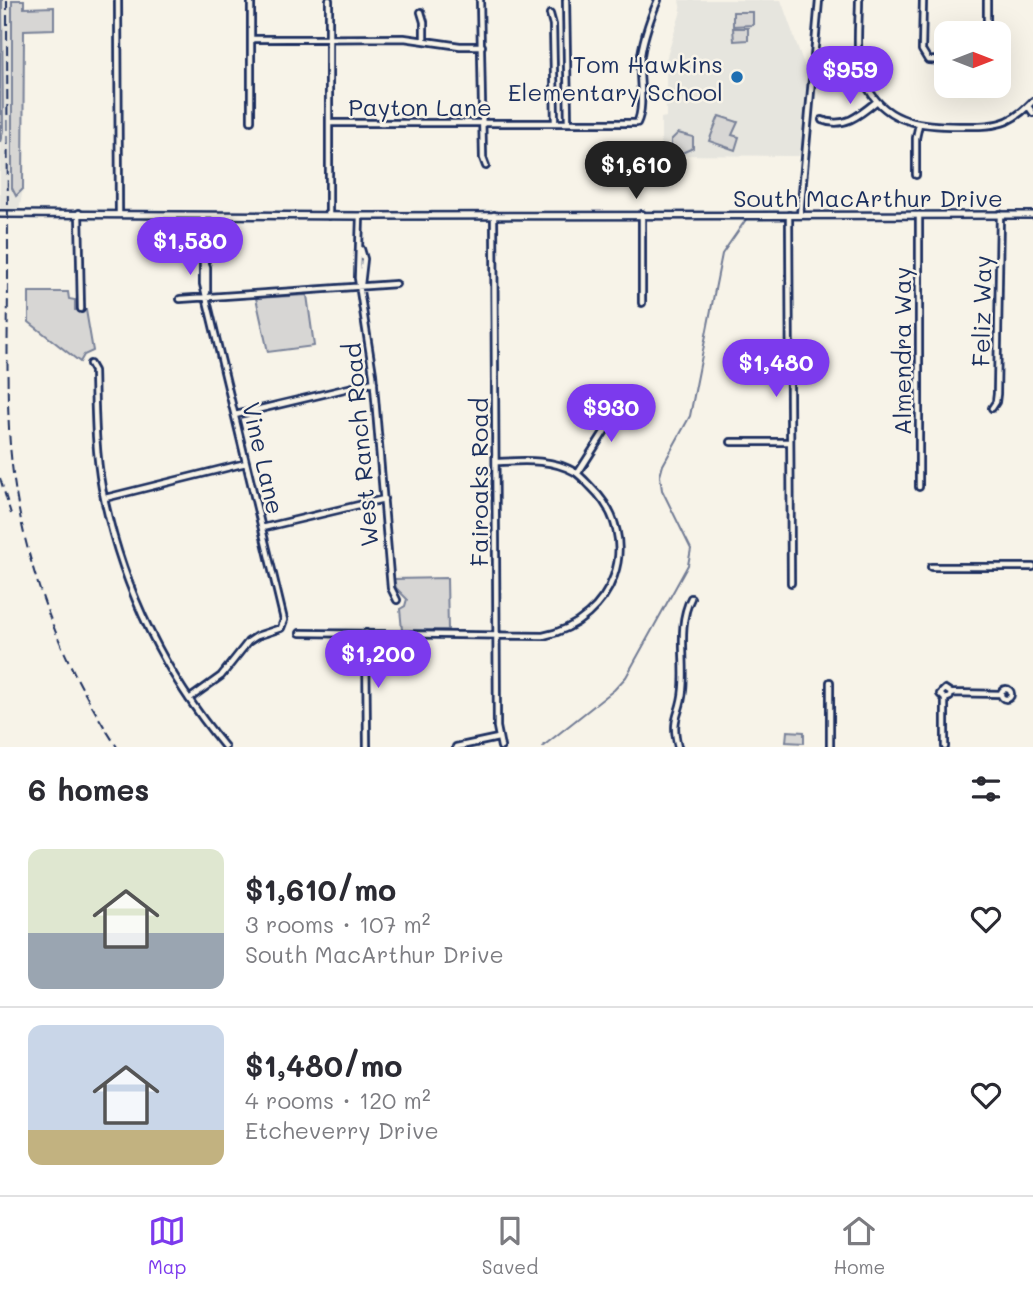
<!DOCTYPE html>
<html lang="en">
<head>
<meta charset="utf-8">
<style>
	:root { --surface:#fff; --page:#f7f7f7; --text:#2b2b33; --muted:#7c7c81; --line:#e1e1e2; --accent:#7c3aed }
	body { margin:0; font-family:Mali,sans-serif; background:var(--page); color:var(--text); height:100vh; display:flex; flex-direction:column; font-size:26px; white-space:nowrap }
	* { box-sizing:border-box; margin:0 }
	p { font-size:23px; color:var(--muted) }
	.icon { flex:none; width:38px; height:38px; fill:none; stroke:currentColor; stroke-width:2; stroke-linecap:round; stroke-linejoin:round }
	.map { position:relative; height:747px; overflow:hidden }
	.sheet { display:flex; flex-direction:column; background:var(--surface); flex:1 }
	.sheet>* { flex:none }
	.needle { width:46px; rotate:90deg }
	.fabs { position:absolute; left:934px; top:21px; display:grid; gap:14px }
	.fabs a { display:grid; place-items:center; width:77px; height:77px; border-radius:14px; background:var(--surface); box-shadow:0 7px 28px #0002; font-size:35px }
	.price { position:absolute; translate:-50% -60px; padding:0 16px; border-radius:24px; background:var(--accent); color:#fff; font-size:23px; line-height:46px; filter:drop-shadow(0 2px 4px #0008) }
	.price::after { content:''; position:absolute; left:50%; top:42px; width:21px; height:16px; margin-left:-10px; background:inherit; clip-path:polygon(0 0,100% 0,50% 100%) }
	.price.selected { background:#222; color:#fff }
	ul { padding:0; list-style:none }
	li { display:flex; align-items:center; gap:21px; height:175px; padding:0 28px }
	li+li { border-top:2px solid var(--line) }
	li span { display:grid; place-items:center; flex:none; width:196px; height:140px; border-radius:14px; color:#555 }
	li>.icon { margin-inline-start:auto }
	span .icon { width:84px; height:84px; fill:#fffc; stroke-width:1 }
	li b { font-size:30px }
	h2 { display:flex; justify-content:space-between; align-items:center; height:84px; padding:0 28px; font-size:30px }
	.dock { display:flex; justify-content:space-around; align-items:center; height:98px; border-top:2px solid var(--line); background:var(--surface); font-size:19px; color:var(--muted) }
	.dock a { display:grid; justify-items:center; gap:4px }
	.dock .selected { color:var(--accent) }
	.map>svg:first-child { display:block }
	.built { fill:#e6e5de }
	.green { fill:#d7d6d4; stroke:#798299; stroke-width:2 }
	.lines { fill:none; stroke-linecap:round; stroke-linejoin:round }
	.stream { stroke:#727c95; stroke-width:2 }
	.minor-casing { stroke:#1b2f5e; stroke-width:10 }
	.tertiary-casing { stroke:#1b2f5e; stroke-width:10 }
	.minor { stroke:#f7f3e8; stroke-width:4.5 }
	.tertiary { stroke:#f7f3e8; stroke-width:5 }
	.rail { stroke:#1b2f5e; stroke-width:2; stroke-dasharray:10 5; stroke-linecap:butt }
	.poi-dot { fill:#1f6fb2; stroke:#f7f3e8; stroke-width:2.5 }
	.labels { text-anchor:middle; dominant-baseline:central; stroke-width:5; stroke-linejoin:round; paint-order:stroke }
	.poi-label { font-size:24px; fill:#1b2f5e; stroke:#f7f3e8; text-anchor:end }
	.street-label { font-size:24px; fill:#1b2f5e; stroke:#f7f3e8 }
</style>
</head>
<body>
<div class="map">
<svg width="1033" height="747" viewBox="0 0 1033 747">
	<rect width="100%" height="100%" fill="#f7f3e8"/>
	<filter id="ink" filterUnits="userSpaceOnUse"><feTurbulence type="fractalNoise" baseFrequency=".0143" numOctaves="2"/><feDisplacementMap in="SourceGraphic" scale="14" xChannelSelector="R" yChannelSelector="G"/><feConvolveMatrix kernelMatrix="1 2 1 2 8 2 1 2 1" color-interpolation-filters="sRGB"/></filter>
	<g filter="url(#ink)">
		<path class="built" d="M0 0H24V7L29 8 28 30H24L23 189 19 211 0 210Z
			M679 0H781L807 73 804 137 799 156 661 155V118L666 117V72L664 66 681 11Z"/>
		<path class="green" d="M0 0H2L3 131 0 142Z
			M12 0H24V8L54 7V29L24 30 23 189 16 196 12 188Z
			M733 12H753V25L733 26Z
			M733 28H748V40L734 41Z
			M719 116 738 122 732 135 739 137 735 150 709 141Z
			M678 133 693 137V148L682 153 674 150 671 146V140Z
			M29 292H68L69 299 75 300V310H86L93 351 84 355 80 362 29 322Z
			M307 295 314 346 268 352 256 298Z
			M447 578 448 630H402L400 609 405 606 407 599 396 588 394 579Z
			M787 731 804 732V743L786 742Z"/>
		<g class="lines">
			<path class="stream" d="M542 747 614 690 626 677 688 565 691 549 662 490 660 476 663 465 690 416 722 254 747 218"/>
			<g class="minor-casing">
				<path id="minor" d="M118 0 119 213
					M329 0V216
					M480 0 483 158 486 166
					M566 0 568 123
					M859 0C859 29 853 65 869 90 889 124 924 126 959 126 976 126 992 127 1007 121 1018 116 1025 109 1033 101
					M923 0 922 50 928 60 947 61
					M421 12 424 22V39
					M550 14 553 25 555 123
					M987 33V0
					M251 39 404 38 460 46H482
					M1028 106 1033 113
					M822 120C844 129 860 115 877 101
					M251 121V0
					M329 123H637C645 107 639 81 640 63 642 41 649 21 658 0
					M916 175V138L919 124
					M79 213 81 309
					M642 214V303
					M494 215 497 727 501 747
					M789 215 791 583
					M800 215 819 0
					M360 216 358 278 373 374 391 588 397 600
					M204 259 207 267V292
					M361 285 364 259 361 249
					M180 299 396 284
					M90 364 94 371C95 410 95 450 102 488 121 584 163 672 225 747
					M992 408 996 402 997 394 1000 214
					M235 415 374 382
					M731 442H790
					M578 473 624 401
					M919 487V215
					M105 498 246 463
					M262 528 384 499
					M931 567H1033
					M300 633 543 636C613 622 646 540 591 487 586 482 581 476 575 472 551 458 522 461 496 462
					M366 633 367 747
					M830 682V747
					M1001 694a5 5 0 1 1 10 0a5 5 0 1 1-10 0Z
					M951 693 1001 694
					M189 699 221 676 248 642 257 636 281 628 284 620 203 284V216
					M945 699 950 697 951 693 945 689 940 694 945 699V747
					M456 747 498 738
					M678 747C670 716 681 716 683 689 686 659 677 625 691 598"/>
			</g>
			<g class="tertiary-casing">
				<path id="tertiary" d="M0 214 360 216 1033 215"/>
			</g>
			<use href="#minor" class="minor"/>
			<use href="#tertiary" class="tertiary"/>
			<path class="rail" d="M7 0C7 90 8 180 8 270 8 329 6 387 10 445 19 554 57 656 117 747
				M0 478 11 514"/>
		</g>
	</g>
	<circle class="poi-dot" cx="737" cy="77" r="7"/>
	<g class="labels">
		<g class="poi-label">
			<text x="723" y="63">Tom Hawkins<tspan x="723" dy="28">Elementary School</tspan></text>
		</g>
		<g class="street-label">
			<text x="420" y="106">Payton Lane</text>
			<text x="868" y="197">South MacArthur Drive</text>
			<text transform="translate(981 311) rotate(-89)">Feliz Way</text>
			<text transform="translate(901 351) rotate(-90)">Almendra Way</text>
			<text transform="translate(360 445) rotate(-95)">West Ranch Road</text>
			<text transform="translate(264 458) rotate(77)">Vine Lane</text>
			<text transform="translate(478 482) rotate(-90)">Fairoaks Road</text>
		</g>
	</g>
</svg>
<div class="fabs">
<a><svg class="needle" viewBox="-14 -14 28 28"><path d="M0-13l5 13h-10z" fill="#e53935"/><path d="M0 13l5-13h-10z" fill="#7c7c81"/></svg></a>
</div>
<b class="price" style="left:850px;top:106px">$959</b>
<b class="price selected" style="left:636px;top:201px">$1,610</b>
<b class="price" style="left:190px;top:277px">$1,580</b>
<b class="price" style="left:776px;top:399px">$1,480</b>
<b class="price" style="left:611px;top:444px">$930</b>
<b class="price" style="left:378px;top:690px">$1,200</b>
</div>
<section class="sheet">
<h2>6 homes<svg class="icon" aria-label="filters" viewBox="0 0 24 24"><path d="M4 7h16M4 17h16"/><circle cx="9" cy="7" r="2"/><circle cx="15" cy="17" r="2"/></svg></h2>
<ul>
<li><span style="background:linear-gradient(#dfe7d0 60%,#9aa5b1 0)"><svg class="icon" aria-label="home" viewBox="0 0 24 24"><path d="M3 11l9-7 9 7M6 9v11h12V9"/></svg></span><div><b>$1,610/mo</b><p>3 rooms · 107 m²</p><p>South MacArthur Drive</p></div><svg class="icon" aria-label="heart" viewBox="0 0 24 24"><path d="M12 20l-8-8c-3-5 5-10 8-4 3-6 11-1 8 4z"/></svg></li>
<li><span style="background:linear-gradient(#c9d6e8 75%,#c2b280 0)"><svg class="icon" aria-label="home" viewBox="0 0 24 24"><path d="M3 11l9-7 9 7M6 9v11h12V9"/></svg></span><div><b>$1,480/mo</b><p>4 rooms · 120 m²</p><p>Etcheverry Drive</p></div><svg class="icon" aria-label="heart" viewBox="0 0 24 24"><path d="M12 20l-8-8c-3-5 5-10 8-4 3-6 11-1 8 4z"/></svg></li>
</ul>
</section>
<nav class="dock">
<a class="selected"><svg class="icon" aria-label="map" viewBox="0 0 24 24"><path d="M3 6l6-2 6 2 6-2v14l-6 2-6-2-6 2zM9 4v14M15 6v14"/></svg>Map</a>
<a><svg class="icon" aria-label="saved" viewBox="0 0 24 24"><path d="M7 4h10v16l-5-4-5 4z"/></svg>Saved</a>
<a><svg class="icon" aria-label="home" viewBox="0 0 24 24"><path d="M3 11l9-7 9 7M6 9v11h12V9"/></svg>Home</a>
</nav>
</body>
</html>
